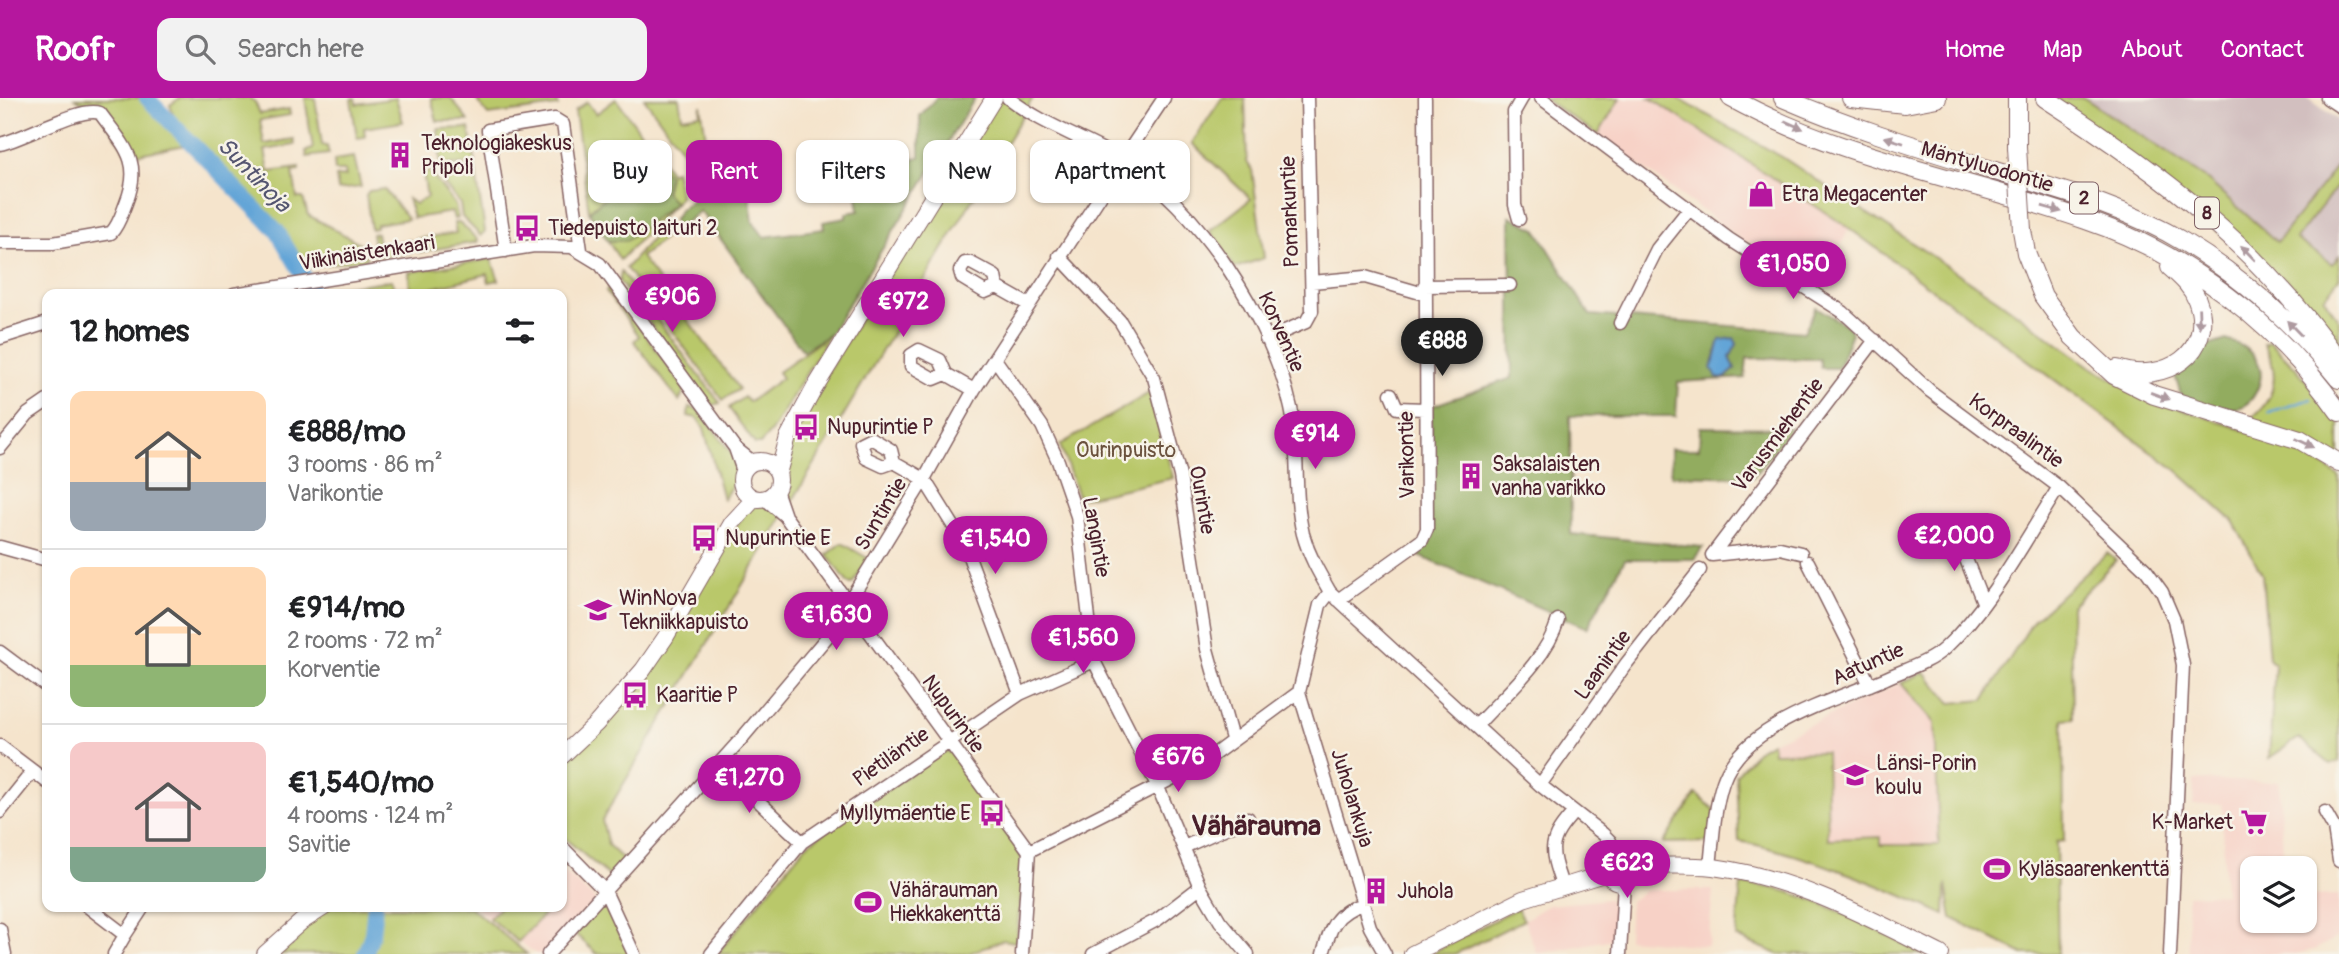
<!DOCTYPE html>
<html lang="en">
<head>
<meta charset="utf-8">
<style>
	:root { --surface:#fff; --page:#f2f2f2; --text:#202124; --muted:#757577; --line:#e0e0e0; --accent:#b5179e }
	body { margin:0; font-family:Pangolin,sans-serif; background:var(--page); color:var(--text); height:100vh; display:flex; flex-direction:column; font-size:26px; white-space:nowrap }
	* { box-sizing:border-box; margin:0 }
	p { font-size:23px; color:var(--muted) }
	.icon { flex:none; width:38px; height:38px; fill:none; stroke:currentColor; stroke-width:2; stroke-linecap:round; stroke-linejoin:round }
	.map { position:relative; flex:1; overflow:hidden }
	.side { position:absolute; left:42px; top:191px; width:525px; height:623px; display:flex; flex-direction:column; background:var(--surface); border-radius:14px; box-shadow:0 2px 5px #0004 }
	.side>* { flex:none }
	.banner { position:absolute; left:588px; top:42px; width:665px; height:63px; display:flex; gap:14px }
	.controls { position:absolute; left:2240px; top:758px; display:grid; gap:14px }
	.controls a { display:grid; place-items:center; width:77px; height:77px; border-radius:14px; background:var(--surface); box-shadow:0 2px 5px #0004; font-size:35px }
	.price { position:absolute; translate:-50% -60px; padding:0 16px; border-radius:24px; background:var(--accent); color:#fff; font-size:23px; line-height:46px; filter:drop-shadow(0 2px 4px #0008) }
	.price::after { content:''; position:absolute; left:50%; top:42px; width:21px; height:16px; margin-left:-10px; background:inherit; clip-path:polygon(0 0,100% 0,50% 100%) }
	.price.active { background:#222; color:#fff }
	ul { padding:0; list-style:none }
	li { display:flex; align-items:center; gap:21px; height:175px; padding:0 28px }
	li+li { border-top:2px solid var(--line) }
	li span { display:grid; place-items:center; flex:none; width:196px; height:140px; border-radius:14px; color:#555 }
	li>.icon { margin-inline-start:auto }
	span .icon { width:84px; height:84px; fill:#fffc; stroke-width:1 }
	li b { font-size:30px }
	h2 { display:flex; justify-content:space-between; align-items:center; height:84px; padding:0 28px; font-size:30px }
	.pill { padding:0 24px; border-radius:14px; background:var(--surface); box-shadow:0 2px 5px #0004; font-size:24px; line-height:63px }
	.pill.active { background:var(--accent); color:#fff }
	header { display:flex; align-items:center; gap:42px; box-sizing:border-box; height:98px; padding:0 35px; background:var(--accent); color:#fff }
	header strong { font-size:33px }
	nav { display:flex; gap:38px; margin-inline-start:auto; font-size:24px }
	.search { width:490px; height:63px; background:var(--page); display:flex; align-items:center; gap:18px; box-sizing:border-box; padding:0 24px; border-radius:14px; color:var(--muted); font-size:26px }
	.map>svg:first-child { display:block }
	.built { fill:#f7d1c6 }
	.industrial { fill:#d2bfbf }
	.green { fill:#b9c86b; stroke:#82744b; stroke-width:2 }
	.forest { fill:#92ac5f; stroke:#6e6645; stroke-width:2; fill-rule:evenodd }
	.water { fill:#64a5d7; stroke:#576281; stroke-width:2 }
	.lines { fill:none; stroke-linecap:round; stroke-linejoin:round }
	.stream { stroke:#64a5d7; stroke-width:2.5 }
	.river { stroke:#64a5d7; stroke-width:16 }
	.minor-casing { stroke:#866463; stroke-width:15 }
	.major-casing { stroke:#866463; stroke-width:18 }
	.highway-casing { stroke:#866463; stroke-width:20 }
	.minor { stroke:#fff; stroke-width:12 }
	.major { stroke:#fff; stroke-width:16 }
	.highway { stroke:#fff; stroke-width:18 }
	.highway-bridge-casing { stroke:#866463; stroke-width:20; stroke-linecap:butt }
	.highway-bridge { stroke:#fff; stroke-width:18 }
	.oneway { fill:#ae9aa0 }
	.labels { text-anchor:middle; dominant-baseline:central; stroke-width:5; stroke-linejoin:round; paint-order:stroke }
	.shield { fill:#f7f3e8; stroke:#7e5f64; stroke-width:2 }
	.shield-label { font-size:19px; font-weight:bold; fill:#4a1f2b }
	.poi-label { font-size:21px; fill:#4a1f2b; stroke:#f7f3e8; text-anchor:start }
	.street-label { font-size:21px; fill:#4a1f2b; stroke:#f7f3e8 }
	.park-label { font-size:21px; fill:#6b523e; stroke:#f7f3e8 }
	.water-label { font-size:23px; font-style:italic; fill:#545570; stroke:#f7f3e8 }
	.district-label { font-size:28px; font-weight:bold; fill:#4a1f2b; stroke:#f7f3e8 }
</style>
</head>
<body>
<header>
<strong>Roofr</strong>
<div class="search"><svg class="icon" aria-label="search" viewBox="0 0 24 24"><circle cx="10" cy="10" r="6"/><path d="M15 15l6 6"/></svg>Search here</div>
<nav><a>Home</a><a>Map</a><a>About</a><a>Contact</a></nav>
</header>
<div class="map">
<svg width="2339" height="856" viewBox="0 0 2339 856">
	<rect width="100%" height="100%" fill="#f7f3e8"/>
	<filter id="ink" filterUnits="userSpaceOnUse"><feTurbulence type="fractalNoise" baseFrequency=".0143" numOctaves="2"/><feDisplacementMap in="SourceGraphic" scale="14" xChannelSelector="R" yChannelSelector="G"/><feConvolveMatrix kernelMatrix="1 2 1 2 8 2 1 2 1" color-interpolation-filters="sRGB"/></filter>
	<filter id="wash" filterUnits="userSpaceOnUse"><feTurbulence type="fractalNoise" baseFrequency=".00686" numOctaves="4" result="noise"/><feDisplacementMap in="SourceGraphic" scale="28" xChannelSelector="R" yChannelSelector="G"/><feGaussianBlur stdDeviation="1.57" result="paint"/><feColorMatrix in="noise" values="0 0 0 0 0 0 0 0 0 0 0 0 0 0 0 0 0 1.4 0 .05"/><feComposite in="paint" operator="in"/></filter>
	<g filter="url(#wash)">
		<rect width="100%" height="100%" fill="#f5e4cc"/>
		<path class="built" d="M1620 0H1650L1849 130 1821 191 1765 158 1598 37Z
			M1901 585 1935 625 1939 773 1774 743 1772 644Z
			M2194 682 2279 684 2284 770H2252V822H2305V798L2339 797V838L2316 851 2296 856H2189L2187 797 2225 796 2222 706 2193 707Z
			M562 772 596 802 548 856H536L475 809 562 808Z
			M1646 792H1713L1708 848 1628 841 1630 803Z
			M1609 801 1615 814 1613 841 1537 856 1524 822 1549 807Z"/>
		<path class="industrial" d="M2083 0H2308L2339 23V172L2317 200Z"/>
		<path class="green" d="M75 0H147L190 46 129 58 100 15Z
			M180 0H249L255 4 260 16 289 11 290 17 260 22 264 46 294 41 295 47 265 52 269 74 299 70V73L293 74 297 100H303L308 117 361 146 367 161 307 169 280 129 174 19 170 7Z
			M305 0H315L322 47 327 48 329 56 307 59 306 53 313 51Z
			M355 0 356 6 396 0 403 24 364 30 365 39 357 40 351 1Z
			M431 0H451L468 23H437Z
			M475 0H557L558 8 488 17Z
			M644 0H679L682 19 700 16 701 7 707 47 700 48 705 80 693 88 687 84 683 66 688 60Z
			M994 0H1033L602 722 608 747 625 763 609 778 562 738V660L658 550 749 409 783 402 791 334Z
			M1222 0H1245L1247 64 1252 72 1264 160 1235 170 1210 133 1251 101 1192 45Z
			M1543 0H1620L1598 37Z
			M1650 0H1677L1782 59 1997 201 2089 268 2143 298 2297 350 2339 378V664L2330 666 2299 640 2269 660 2275 567 2269 561 2262 476 2233 423 2175 371 1849 130Z
			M2055 0H2084L2204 79 2277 144 2339 65V86L2296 141 2332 166 2339 158V180L2324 200 2339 222V254L2296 197Z
			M616 1 671 75 675 72 680 98 675 105 620 162 608 143 627 142 674 105 665 95 669 77 649 69C632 88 607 94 589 114L575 13 587 4 596 16Z
			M469 30 475 65 441 67 438 31Z
			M354 59 361 89 338 92 336 79 346 78 345 73H335L334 62Z
			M475 69 485 133 481 138 462 119 460 106 444 86 442 71Z
			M423 74H430L455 107 458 120 454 121 452 114 413 120 408 101 415 106 427 99Z
			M384 91 408 121 376 126V130L371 131 366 97 369 93Z
			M459 124 478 142 477 144 418 154 416 141 456 135 454 125Z
			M663 134 665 140 641 159 739 291 723 302 626 170 657 135Z
			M377 135 379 147 410 142 411 154 375 159 372 136Z
			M491 161 499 182 489 184 487 176 410 196 409 174Z
			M621 174 720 305 710 308 619 183Z
			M392 182 395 196H297Z
			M610 188 685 292 679 303 634 243 639 238 606 193Z
			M830 236 771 334 760 346H755L729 310 744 299 749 304 782 280 778 274Z
			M2270 244 2297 271 2339 326V360L2250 321C2277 301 2280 274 2264 246Z
			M1151 294 1173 380 1079 401 1060 347Z
			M689 309 699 312 741 368V374L723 401 704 330 697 320 688 318Z
			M842 445 869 461 852 486 848 485 827 457Z
			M2107 455 2116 462 2071 508 2073 620 2063 621 2064 743 2056 744 2058 856H2023L1952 820 1946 786 1945 817C1878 786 1811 758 1739 743L1736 677 1758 652 1772 644 1773 655 1826 654 1828 741 1881 739V747H1939L1935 625 1901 585 1925 574 1951 605 1984 602 2034 522Z
			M942 654H951L1019 749 1024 772 1016 844 1003 842 967 856H717L806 747Z
			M1696 696 1716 713 1713 744 1663 745Z
			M1741 787C1800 786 1871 830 1923 856H1778L1736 839Z
			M608 799 634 856H597L575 836Z
			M326 809H374L362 856H265Z
			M378 809H470L527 856H371L375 844Z
			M500 809V808L551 809 518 844 489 820Z
			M1517 810 1524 822 1455 856H1430Z"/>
		<path class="forest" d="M936 0H975L830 236 803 253 700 113 679 130 673 123 680 112 710 88 714 94 748 88 753 124 764 139 824 131 823 124 846 120V115L859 113 854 75 913 65V60L920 59V18Z
			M656 66 669 77 665 94 675 105 626 143H608L589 114 612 93 631 85Z
			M1510 118 1536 131 1590 217 1616 219 1620 225 1630 220 1804 234 1816 209 1850 230 1852 235 1838 270H1821L1819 261 1747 260 1745 280 1678 284 1676 318H1570L1571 436 1703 449 1694 461H1625L1587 530 1410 454 1428 438 1432 308 1512 280ZM1720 242 1737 246 1730 259 1735 271 1725 280 1713 265Z
			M2226 242C2250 248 2270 267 2256 294 2253 300 2248 306 2241 309 2223 315 2199 305 2182 301L2174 274 2205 249Z
			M1700 329 1791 330 1753 379 1671 377V351H1699Z"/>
		<path class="water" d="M1734 240 1737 246 1730 259 1735 271 1725 280 1717 279 1711 270C1716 261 1717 252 1720 242Z"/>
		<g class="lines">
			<path class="stream" d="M2269 314 2311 301"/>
			<path class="river" d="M147 0 277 133 314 196
				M365 856 372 836 375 808"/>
		</g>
	</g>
	<g filter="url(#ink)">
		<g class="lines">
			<g class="minor-casing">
				<path id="minor" d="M1008 0C1041 26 1084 40 1120 61 1198 107 1272 222 1291 310 1300 351 1293 395 1303 436 1309 458 1319 475 1330 494L1540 687 1603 736 1610 743 1615 758
					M1541 0 1729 141 1843 214 1930 293 2059 389 2146 472 2162 494 2174 522 2183 567 2170 856
					M2327 0 2339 8
					M0 46C24 41 80 8 100 15 124 48 143 63 126 105 122 115 119 127 111 135L53 145H0
					M1132 48 1164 0
					M1519 121 1515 107 1514 14 1522 0
					M506 153 488 32 555 21 563 26 581 152
					M1059 158 1120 223 1154 280 1180 378 1207 551 1232 641
					M1312 184 1365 179 1424 196
					M1424 188 1510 187
					M997 189 985 194 962 180 960 173 965 165H971L995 178 997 189 1029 207
					M234 196 534 148 572 149 600 166 735 350 754 365
					M1620 225 1657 151 1689 111
					M0 240 47 225
					M1266 241 1306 224 1312 213 1307 0
					M995 261 1042 328 1058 363 1077 418 1094 563 1157 687 1200 789 1220 823 1248 856
					M946 276 934 281 911 268V257L919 252 940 262 946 276 974 292
					M1391 296 1397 310 1425 311
					M0 350 28 316 47 303
					M735 350 743 373
					M894 364 883 368 866 360 861 345 871 340 891 352 894 364 924 381 964 445 1020 596
					M776 392 785 418
					M765 401 785 418 1029 753 1022 856
					M1925 445 1956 436 1983 504
					M0 449 47 462
					M1712 457 1875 242
					M1712 457 1780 450 1801 455
					M1808 464 1870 587
					M1338 502 1422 442 1427 431 1425 0
					M0 554 47 589
					M1299 594 1370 829 1385 856
					M1477 627C1505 596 1546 563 1558 522
					M0 648 33 673
					M719 666 802 744
					M1540 687 1626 566 1700 472
					M0 714 33 673 47 684
					M2325 714 2334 730 2339 763
					M562 749 605 793 634 856
					M1184 749 1248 720
					M1029 753 1201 666 1299 594 1320 507 1330 494
					M1710 769C1713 741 1714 711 1723 684 1742 627 1833 603 1884 581 1903 572 1929 565 1945 550 1992 506 2025 442 2059 389
					M1562 787C1549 750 1548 743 1574 714
					M87 808 125 837 144 808
					M0 831 5 856
					M114 856 125 837
					M548 856 743 639 827 539 924 381 974 292 1123 63
					M711 856 802 744 1020 596 1094 563
					M1093 856 1157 822 1200 789
					M1323 856C1330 830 1335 814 1363 806
					M1620 856 1624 784"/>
			</g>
			<g class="major-casing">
				<path id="major" d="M741 382a19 19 0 1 1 38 0a19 19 0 1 1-38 0Z
					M778 376 788 339 814 291 994 0
					M562 658 596 626 643 572 665 540 732 425 754 401
					M1607 771a13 13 0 1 1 26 0a13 13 0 1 1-26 0Z
					M1633 768C1659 768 1687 766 1713 769 1796 780 1867 819 1941 856
					M265 856 301 824 326 808
					M1412 856 1523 801 1607 775"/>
			</g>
			<g class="highway-casing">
				<path id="highway" d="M1731 0C1841 61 1969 81 2086 122 2187 156 2279 227 2339 314
					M1783 0C1852 30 1923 51 1995 73 2059 92 2126 109 2184 144 2244 180 2295 227 2339 281
					M1851 0 1905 6 1937 0
					M2045 0C2161 75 2259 149 2339 263
					M2017 49V0
					M2022 132 2026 155 2043 198 2073 239 2114 277 2154 297 2300 342 2339 365
					M2117 271C2163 287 2217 255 2197 202 2192 188 2181 179 2170 169"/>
			</g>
			<use href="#minor" class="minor"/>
			<use href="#major" class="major"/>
			<use href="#highway" class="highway"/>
			<g class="highway-bridge-casing">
				<path id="highway-bridge" d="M2017 49 2022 132"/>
			</g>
			<use href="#highway-bridge" class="highway-bridge"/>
		</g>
		<defs><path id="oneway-solid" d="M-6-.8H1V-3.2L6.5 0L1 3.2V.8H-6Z" transform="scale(1.75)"/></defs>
		<g class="oneway">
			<use href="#oneway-solid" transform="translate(1794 27) rotate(23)"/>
			<use href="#oneway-solid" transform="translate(1894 42) rotate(-162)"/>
			<use href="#oneway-solid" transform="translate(2052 111) rotate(16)"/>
			<use href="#oneway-solid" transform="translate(2248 155) rotate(-134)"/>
			<use href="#oneway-solid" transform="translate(2199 220) rotate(88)"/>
			<use href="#oneway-solid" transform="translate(2294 230) rotate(-134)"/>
			<use href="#oneway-solid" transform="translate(2160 298) rotate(20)"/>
			<use href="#oneway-solid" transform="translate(2305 345) rotate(26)"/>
		</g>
	</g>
	<defs>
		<g id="building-bare" transform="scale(2.1)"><path d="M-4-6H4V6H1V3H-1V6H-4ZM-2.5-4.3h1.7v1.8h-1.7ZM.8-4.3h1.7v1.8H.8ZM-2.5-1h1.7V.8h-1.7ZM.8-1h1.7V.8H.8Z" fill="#b5179e" stroke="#f7f3e8" stroke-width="2.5" paint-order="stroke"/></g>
		<g id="shop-bare" transform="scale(2.1)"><path d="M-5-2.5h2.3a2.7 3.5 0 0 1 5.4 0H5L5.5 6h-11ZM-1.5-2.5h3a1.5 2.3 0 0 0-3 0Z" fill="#b5179e" stroke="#f7f3e8" stroke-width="2.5" paint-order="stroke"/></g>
		<g id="bus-bare" transform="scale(2.1)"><path d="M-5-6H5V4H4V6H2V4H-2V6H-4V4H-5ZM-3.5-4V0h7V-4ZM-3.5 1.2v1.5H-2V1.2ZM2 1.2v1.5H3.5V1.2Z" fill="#b5179e" stroke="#f7f3e8" stroke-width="2.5" paint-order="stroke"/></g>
		<g id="school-bare" transform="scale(2.1)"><path d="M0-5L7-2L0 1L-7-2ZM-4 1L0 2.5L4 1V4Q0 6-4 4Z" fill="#b5179e" stroke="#f7f3e8" stroke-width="2.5" paint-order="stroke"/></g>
		<g id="supermarket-bare" transform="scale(2.1)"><path d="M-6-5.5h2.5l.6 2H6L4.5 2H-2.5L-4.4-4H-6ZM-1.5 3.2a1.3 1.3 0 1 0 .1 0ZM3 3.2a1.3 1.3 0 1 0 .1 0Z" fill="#b5179e" stroke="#f7f3e8" stroke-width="2.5" paint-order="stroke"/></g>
		<g id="stadium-bare" transform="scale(2.1)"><path d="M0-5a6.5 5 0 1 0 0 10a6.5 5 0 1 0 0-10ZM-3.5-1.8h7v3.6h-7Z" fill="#b5179e" stroke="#f7f3e8" stroke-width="2.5" paint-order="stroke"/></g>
	</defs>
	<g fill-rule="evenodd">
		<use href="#building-bare" x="400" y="57"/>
		<use href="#shop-bare" x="1761" y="96"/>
		<use href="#bus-bare" x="527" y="130"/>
		<use href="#bus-bare" x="806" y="329"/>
		<use href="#building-bare" x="1471" y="378"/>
		<use href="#bus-bare" x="704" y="440"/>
		<use href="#school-bare" x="598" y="512"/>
		<use href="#bus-bare" x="635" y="597"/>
		<use href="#school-bare" x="1855" y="677"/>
		<use href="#bus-bare" x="992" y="715"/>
		<use href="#supermarket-bare" x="2254" y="724"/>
		<use href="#stadium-bare" x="1997" y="771"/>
		<use href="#building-bare" x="1376" y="793"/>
		<use href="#stadium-bare" x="868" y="804"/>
	</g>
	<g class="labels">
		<g class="shield">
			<rect x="2070" y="84.5" width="28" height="31" rx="5"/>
			<rect x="2195" y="99.5" width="24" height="31" rx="5"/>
		</g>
		<g class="shield-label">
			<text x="2084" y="100">2</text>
			<text x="2207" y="115">8</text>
		</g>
		<g class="poi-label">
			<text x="421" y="45">Teknologiakeskus<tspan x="421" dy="24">Pripoli</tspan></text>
			<text x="1782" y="96">Etra Megacenter</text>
			<text x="548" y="130">Tiedepuisto laituri 2</text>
			<text x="827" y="329">Nupurintie P</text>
			<text x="1492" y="366">Saksalaisten<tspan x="1492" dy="24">vanha varikko</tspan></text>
			<text x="725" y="440">Nupurintie E</text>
			<text x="619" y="500">WinNova<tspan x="619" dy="24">Tekniikkapuisto</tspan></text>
			<text x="656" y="597">Kaaritie P</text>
			<text x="1876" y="665">Länsi-Porin<tspan x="1876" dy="24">koulu</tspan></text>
			<text x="971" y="715" text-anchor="end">Myllymäentie E</text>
			<text x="2233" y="724" text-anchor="end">K-Market</text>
			<text x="2018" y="771">Kyläsaarenkenttä</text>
			<text x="889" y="792">Vähärauman<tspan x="889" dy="24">Hiekkakenttä</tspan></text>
			<text x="1397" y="793">Juhola</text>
		</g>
		<g class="street-label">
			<text transform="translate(1987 69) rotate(16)">Mäntyluodontie</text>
			<text transform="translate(1290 114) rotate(-92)">Pomarkuntie</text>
			<text transform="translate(367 155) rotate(-9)">Viikinäistenkaari</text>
			<text transform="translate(1281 234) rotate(66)">Korventie</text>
			<text transform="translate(2016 333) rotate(36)">Korpraalintie</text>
			<text transform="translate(1778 337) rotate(-53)">Varusmiehentie</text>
			<text transform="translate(1407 357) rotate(-91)">Varikontie</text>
			<text transform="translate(1202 402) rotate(80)">Ourintie</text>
			<text transform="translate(881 416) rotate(-59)">Suntintie</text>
			<text transform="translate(1096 439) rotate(80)">Langintie</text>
			<text transform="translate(1868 566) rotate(-24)">Aatuntie</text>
			<text transform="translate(1603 567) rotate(-54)">Laanintie</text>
			<text transform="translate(953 616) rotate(54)">Nupurintie</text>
			<text transform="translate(891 659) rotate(-35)">Pietiläntie</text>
			<text transform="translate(1352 700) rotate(73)">Juholankuja</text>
		</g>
		<g class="park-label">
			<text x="1126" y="352">Ourinpuisto</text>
		</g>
		<g class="water-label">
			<text transform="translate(254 77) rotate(46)">Suntinoja</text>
		</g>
		<g class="district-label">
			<text x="1256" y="728">Vähärauma</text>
		</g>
	</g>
</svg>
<div class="controls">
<a><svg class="icon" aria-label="layers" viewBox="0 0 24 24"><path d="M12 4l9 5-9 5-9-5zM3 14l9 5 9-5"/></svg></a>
</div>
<b class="price" style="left:1793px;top:203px">€1,050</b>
<b class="price" style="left:672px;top:236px">€906</b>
<b class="price" style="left:903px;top:241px">€972</b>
<b class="price active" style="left:1442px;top:280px">€888</b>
<b class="price" style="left:1315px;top:373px">€914</b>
<b class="price" style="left:1954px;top:475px">€2,000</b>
<b class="price" style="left:995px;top:478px">€1,540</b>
<b class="price" style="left:836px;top:554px">€1,630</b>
<b class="price" style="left:1083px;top:577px">€1,560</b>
<b class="price" style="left:1178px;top:696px">€676</b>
<b class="price" style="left:749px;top:717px">€1,270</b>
<b class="price" style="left:1627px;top:802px">€623</b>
<div class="banner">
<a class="pill">Buy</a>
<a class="pill active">Rent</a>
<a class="pill">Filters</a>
<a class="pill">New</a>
<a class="pill">Apartment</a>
</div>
<section class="side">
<h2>12 homes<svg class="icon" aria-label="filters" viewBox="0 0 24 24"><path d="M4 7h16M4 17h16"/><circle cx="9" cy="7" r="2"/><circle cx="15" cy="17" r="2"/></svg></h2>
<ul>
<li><span style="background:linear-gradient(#ffd9b3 65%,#9aa5b1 0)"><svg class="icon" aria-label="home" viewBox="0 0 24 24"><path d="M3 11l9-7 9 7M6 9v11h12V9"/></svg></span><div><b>€888/mo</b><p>3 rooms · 86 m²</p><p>Varikontie</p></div></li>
<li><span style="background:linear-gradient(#ffd9b3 70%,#8fb573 0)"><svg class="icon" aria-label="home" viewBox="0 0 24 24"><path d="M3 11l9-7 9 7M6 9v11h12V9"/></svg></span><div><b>€914/mo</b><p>2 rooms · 72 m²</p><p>Korventie</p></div></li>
<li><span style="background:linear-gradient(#f6c9c9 75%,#7fa58c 0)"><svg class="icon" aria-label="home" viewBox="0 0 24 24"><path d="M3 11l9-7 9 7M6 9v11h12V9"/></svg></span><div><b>€1,540/mo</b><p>4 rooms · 124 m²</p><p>Savitie</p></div></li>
</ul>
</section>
</div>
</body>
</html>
